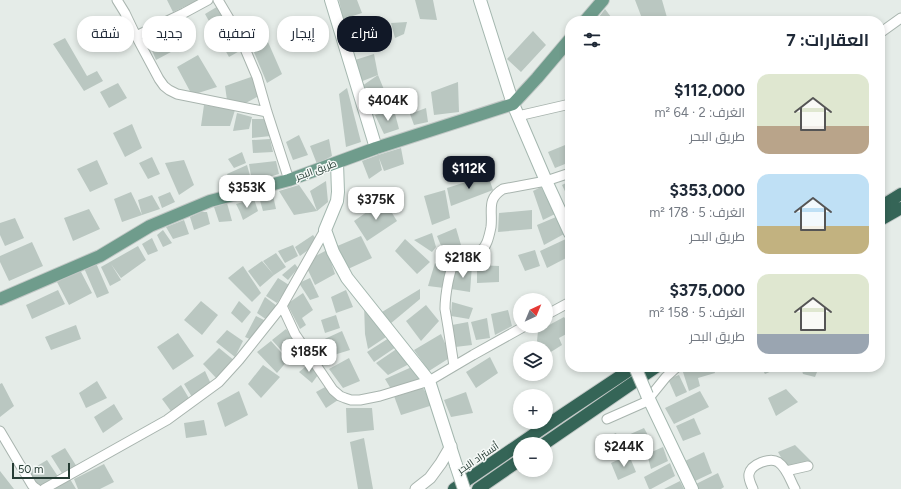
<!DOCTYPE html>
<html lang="ar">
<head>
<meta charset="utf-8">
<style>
	:root { --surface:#fff; --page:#f2f2f3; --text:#1f2937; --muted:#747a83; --accent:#111827 }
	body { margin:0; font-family:Figtree,Cairo,sans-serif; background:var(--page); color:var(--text); direction:rtl; height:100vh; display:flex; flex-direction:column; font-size:15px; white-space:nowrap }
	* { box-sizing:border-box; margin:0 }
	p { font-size:13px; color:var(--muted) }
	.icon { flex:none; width:22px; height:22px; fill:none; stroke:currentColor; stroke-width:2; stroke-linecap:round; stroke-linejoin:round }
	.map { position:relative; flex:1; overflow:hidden; direction:ltr }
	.sheet { position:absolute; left:565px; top:16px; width:320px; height:356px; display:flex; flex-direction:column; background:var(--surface); border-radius:16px; box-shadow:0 2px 6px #0003; direction:rtl }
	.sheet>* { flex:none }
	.hud { position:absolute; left:12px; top:16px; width:380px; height:36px; direction:rtl; display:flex; gap:8px }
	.needle { width:26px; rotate:44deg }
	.buttons { position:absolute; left:513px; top:293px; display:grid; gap:8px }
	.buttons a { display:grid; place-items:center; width:40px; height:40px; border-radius:50%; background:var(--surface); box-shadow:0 2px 6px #0003; font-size:20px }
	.scale { position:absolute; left:12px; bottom:10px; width:58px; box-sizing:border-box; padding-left:4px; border:2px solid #263c34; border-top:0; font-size:11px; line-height:14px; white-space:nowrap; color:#263c34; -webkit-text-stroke:3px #f5f9f7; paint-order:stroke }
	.price { position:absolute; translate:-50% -34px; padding:0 9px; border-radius:8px; background:#fff; color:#222; font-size:13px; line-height:26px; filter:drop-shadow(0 1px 2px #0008) }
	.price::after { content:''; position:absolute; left:50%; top:24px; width:12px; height:9px; margin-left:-6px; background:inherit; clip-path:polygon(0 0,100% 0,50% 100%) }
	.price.on { background:var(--accent); color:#fff }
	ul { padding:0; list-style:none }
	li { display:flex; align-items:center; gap:12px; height:100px; padding:0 16px }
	li span { display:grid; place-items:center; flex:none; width:112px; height:80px; border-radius:12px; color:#555 }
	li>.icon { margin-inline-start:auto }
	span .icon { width:48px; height:48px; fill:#fffc; stroke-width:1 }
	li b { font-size:17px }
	h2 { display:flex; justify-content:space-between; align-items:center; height:48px; padding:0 16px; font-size:17px }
	.chip { padding:0 14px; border-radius:16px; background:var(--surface); box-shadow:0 2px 6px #0003; font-size:14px; line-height:36px }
	.chip.on { background:var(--accent); color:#fff }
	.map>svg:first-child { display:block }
	.building { fill:#bac7c1 }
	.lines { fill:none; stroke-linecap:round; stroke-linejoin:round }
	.minor-casing { stroke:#a8b4ae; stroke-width:11 }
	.tertiary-casing { stroke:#a8b4ae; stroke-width:13 }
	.secondary-casing { stroke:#a4b7af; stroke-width:14 }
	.primary-casing { stroke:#c2c8c6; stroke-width:14 }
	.motorway-casing { stroke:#c2c8c6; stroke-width:14 }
	.minor { stroke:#fff; stroke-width:9 }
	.tertiary { stroke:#fff; stroke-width:11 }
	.secondary { stroke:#fff; stroke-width:12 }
	.primary { stroke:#6f9c8c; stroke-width:12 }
	.motorway { stroke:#356557; stroke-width:12 }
	.secondary-bridge-casing { stroke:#a4b7af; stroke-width:14; stroke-linecap:butt }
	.secondary-bridge { stroke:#fff; stroke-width:12 }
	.labels { text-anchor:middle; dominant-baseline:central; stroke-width:3; stroke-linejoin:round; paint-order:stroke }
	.street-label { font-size:10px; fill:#263c34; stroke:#f5f9f7 }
</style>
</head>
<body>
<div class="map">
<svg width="901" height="489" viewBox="0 0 901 489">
	<rect width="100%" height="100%" fill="#e5ece8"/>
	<path class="building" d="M167 0H199L173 12Z
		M339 0H357L362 13 343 19Z
		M415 0H433L437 20 420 19Z
		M635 0H662L668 21H643Z
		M220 5 243 49 229 57 205 14Z
		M605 9 614 21H596Z
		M257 17 265 34 254 39 246 22Z
		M407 22 404 34 395 38 391 23Z
		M120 23 126 35 113 44 106 32Z
		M177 27 184 45 156 60 148 41Z
		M533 31 546 45 521 72 507 59Z
		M65 38 87 76 97 71 103 81 84 91 53 44Z
		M268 42 282 74 267 83 253 50Z
		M880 51 885 58 880 62Z
		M374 54 378 75 360 82 355 60Z
		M198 55 217 87 192 95 177 67Z
		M378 75 385 92 366 100 362 86Z
		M254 76 260 94 257 97 244 104 227 100 225 86Z
		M458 82 459 112 434 115 431 92Z
		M118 83 127 98 109 108 100 92Z
		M347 88 361 142 346 147 339 94Z
		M204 105 235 110 230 126H201Z
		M426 108 428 122 414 125 410 114Z
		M394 110 399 129 384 134 375 115Z
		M237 113 252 117 249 129 233 131Z
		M252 119H265L271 136 252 138Z
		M132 124 142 148 125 157 113 133Z
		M299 135 308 155 293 160 286 142Z
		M270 139 273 152 253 153 252 140Z
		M329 139 332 156 317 164 310 146Z
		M570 143V162L555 168 548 152Z
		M401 148 404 164 384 171 379 158 382 170 369 179 362 161 378 155Z
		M242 152 246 163 234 168 228 159Z
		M152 157 160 174 148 179 139 163Z
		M97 160 108 184 90 192 77 169Z
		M184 160 194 185 179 195 165 163Z
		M276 161 279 174 252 182 249 164Z
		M247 165 251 179 233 186 227 174Z
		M488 175 493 190 451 206 447 188Z
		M326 181 328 202 317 211 310 191Z
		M570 181V202L562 185Z
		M299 185 317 211 294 215 279 191Z
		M541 187 555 214 543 220 533 191Z
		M445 190 450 218 432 225 424 196Z
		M272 191 276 209 263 211 259 197Z
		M131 192 142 215 122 222 114 199Z
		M170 192 175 202 162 208 158 197Z
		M152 195 160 209 142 215 138 200Z
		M254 199 258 211 243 220 240 212 236 204Z
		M384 200 397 221 367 241 354 221Z
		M227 203 232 221 219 222 214 207Z
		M89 209 100 229 73 241 64 218Z
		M532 210V229L498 232 499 213Z
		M201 212H207L210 224 194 230 190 217Z
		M556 217 564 234 544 245 537 225Z
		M15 218 24 238 5 246 0 235V223Z
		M184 220 189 234 173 239 166 227Z
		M456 228 461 245 444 253 437 236Z
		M163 230 172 243 163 247 157 235Z
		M432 233 436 247 432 252 414 240Z
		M313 235 316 239 312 247 300 256 295 247Z
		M361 236 372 258 348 269 335 247Z
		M152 238 158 251 148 255 142 244Z
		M568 238 570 242V256L547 268 540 251Z
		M405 239 430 262 417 274 395 251Z
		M32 242 43 266 9 281 0 262V256Z
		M293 245 298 256 285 263 278 251Z
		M138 246 146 260 121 278 111 264 121 280 110 286 101 267Z
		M327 250 335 274 315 285 307 268 310 259Z
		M535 250 540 266 525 271 518 255Z
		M276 253 286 267 274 275 263 261Z
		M262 261 274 275 260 287 248 271Z
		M96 263 109 293 97 298 84 268Z
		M435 263 449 268 444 288 428 286Z
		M295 264 298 268 288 280 282 275Z
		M472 265 470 292 451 289 457 266Z
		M477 265 499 266V282L477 283Z
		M243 266 261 293 252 302 228 278Z
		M80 270 92 293 69 305 57 282Z
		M278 278 289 285 277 303 266 296Z
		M310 278 319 297 310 300 299 283Z
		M420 289V299L390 324 382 312Z
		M58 290 65 304 32 319 26 305Z
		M346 290 353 307 336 313 331 297Z
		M303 293 313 310 302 318 306 325 300 329 287 304Z
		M265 297 277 306 267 320 257 313Z
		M201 301 218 315 202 335 184 320Z
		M239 301 251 312 242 323 231 313Z
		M452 302 473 308 469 319 451 316Z
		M364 304 389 335 368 349 365 334Z
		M426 305 439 321 421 341 406 321Z
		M508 310 512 326 495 335 491 314Z
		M336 315 340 328 325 333 321 320Z
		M256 316 266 321 252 340 245 337Z
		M564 317 570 326V332L559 338 562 345 546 355V348H540L537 341 538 331Z
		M487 318 490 338 476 340 471 322Z
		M468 322 472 345 455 347 452 325Z
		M76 325 81 339 51 350 45 337Z
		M286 329 299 346 289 359 272 340Z
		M227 330 243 341 235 357 216 342Z
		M342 331 350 350 324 358 316 343Z
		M178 333 194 356 173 370 157 347Z
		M441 334 451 357 429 371 414 350Z
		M389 338 396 347 374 362 367 352Z
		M271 341 288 360 277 373 257 352Z
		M219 348 235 361 218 380 203 364Z
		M398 348 411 363 388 375 376 363Z
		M490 357 498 373 476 388 466 372Z
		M349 358 360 381 343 388 329 369Z
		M310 363 318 375 312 383 299 372Z
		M263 365 280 377 261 398 248 384Z
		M414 366 423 380 391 389 385 379Z
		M688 367H713L715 373 698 378 700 386 689 391 682 369Z
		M761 367H781L765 374Z
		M801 367H819L815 377 803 374Z
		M205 371 211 384 192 397 184 384Z
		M679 375 687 392 676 397 668 379Z
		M97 381 107 398 86 408 79 393Z
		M2 383 14 406 0 417V384Z
		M181 385 190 400 173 414 162 399Z
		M327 386 338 400 326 408 316 392Z
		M423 388 433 405 401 415 394 396Z
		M786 389 798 402 776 416 768 398Z
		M239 391 248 415 225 427 217 403Z
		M700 391 709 407 674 424 665 408Z
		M466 392 473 413 451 417 444 400Z
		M114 404 123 419 103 433 94 417Z
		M346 408H372L374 430 347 433Z
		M694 418 701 434 683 441 676 426Z
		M204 420 207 435 186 438 184 423Z
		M644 428 650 439 632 447 626 436Z
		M616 433 623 450 608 455 602 439Z
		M364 438 373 489H358L350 442Z
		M795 445 811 461 787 468 778 452Z
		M663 447 668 461 651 469 647 454Z
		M65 448 77 467 63 475 51 456Z
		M704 452 712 473 695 481 685 461Z
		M629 455 636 472 618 480 611 463Z
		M47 460 59 478 38 488 29 471Z
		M670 463 675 476 651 489H649L644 477Z
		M104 464 114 482 100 489H78L74 479Z
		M0 471 14 489H0Z
		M718 473 724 487 721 489H696L694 485Z
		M70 479 76 489H56L55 487Z
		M680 481 684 489H664Z"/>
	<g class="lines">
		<g class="minor-casing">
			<path id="minor" d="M117 0 125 13 136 36 159 79 164 86 169 90 177 94 267 112
				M218 0 240 37 257 77 267 112 289 180
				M880 33 901 18
				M136 36 184 13 208 0
				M518 116 570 104
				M282 306 295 334 333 390 340 396 345 398 351 400H360L380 396 429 381 473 355 525 326
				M546 315 570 302
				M454 366C452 353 450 340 448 327 447 321 446 315 445 309 445 298 449 266 457 259 467 249 481 258 487 242 489 237 490 232 491 227 493 211 486 199 503 189L546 181 570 173
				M649 398 666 377 677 367
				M607 419 650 400
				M0 431 32 485 34 487 37 489
				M786 471 808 466
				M44 489 167 420 219 382 239 360 282 306 325 230
				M753 489C751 484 748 479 749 474 751 464 770 457 778 462 787 468 790 480 795 489"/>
		</g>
		<g class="tertiary-casing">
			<path id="tertiary" d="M416 489 430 478 441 463 451 446"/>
		</g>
		<g class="secondary-casing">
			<path id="secondary" d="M331 0 376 148
				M480 0 513 104 546 181 570 233
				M337 163 338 192 337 201 325 230 333 252 347 278 429 381 456 465
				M647 395 692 489"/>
		</g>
		<g class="primary-casing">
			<path id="primary" d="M585 21 603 0
				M0 299 100 256 150 226 210 201 289 180 376 148 513 104 537 78 570 39"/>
		</g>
		<g class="motorway-casing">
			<path id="motorway" d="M880 207 901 194
				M880 220 901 208
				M544 444 656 367
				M454 489 562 415 634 367
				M478 489 520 460"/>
		</g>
		<use href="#minor" class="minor"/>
		<use href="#tertiary" class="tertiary"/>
		<use href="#secondary" class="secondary"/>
		<use href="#primary" class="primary"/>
		<use href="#motorway" class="motorway"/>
		<g class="secondary-bridge-casing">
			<path id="secondary-bridge" d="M635 367 647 395
				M456 465 464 489"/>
		</g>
		<use href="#secondary-bridge" class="secondary-bridge"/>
	</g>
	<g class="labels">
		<g class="street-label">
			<text transform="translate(316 170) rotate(-20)">طريق البحر</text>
			<text transform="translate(478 458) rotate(-34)">أتستراد البحر</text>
		</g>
	</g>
</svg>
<div class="buttons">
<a><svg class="needle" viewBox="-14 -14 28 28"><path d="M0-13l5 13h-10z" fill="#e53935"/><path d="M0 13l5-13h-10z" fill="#747a83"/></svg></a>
<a><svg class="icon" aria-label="layers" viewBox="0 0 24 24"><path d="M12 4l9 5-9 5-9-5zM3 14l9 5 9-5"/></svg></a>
<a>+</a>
<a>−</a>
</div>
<div class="scale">50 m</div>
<b class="price" style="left:388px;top:122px">$404K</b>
<b class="price on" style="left:469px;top:190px">$112K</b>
<b class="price" style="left:247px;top:209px">$353K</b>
<b class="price" style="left:376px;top:221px">$375K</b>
<b class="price" style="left:463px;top:279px">$218K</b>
<b class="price" style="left:309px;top:373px">$185K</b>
<b class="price" style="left:624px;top:468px">$244K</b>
<div class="hud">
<a class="chip on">شراء</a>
<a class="chip">إيجار</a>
<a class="chip">تصفية</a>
<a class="chip">جديد</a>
<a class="chip">شقة</a>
</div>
<section class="sheet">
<h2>العقارات: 7<svg class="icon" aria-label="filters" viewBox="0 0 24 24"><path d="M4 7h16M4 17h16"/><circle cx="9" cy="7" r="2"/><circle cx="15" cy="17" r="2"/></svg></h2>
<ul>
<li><span style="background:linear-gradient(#dfe7d0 65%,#b9a48a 0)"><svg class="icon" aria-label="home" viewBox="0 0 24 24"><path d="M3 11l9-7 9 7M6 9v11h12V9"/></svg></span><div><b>$112,000</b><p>الغرف: 2 · 64 m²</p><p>طريق البحر</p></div></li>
<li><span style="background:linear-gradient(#bfe0f5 65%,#c2b280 0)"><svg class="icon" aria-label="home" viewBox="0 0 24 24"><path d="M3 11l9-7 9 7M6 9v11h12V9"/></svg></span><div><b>$353,000</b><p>الغرف: 5 · 178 m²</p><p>طريق البحر</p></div></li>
<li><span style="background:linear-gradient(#dfe7d0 75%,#9aa5b1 0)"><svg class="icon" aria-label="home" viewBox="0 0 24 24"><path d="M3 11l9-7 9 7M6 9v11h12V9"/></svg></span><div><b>$375,000</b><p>الغرف: 5 · 158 m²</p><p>طريق البحر</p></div></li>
</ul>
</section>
</div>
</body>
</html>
